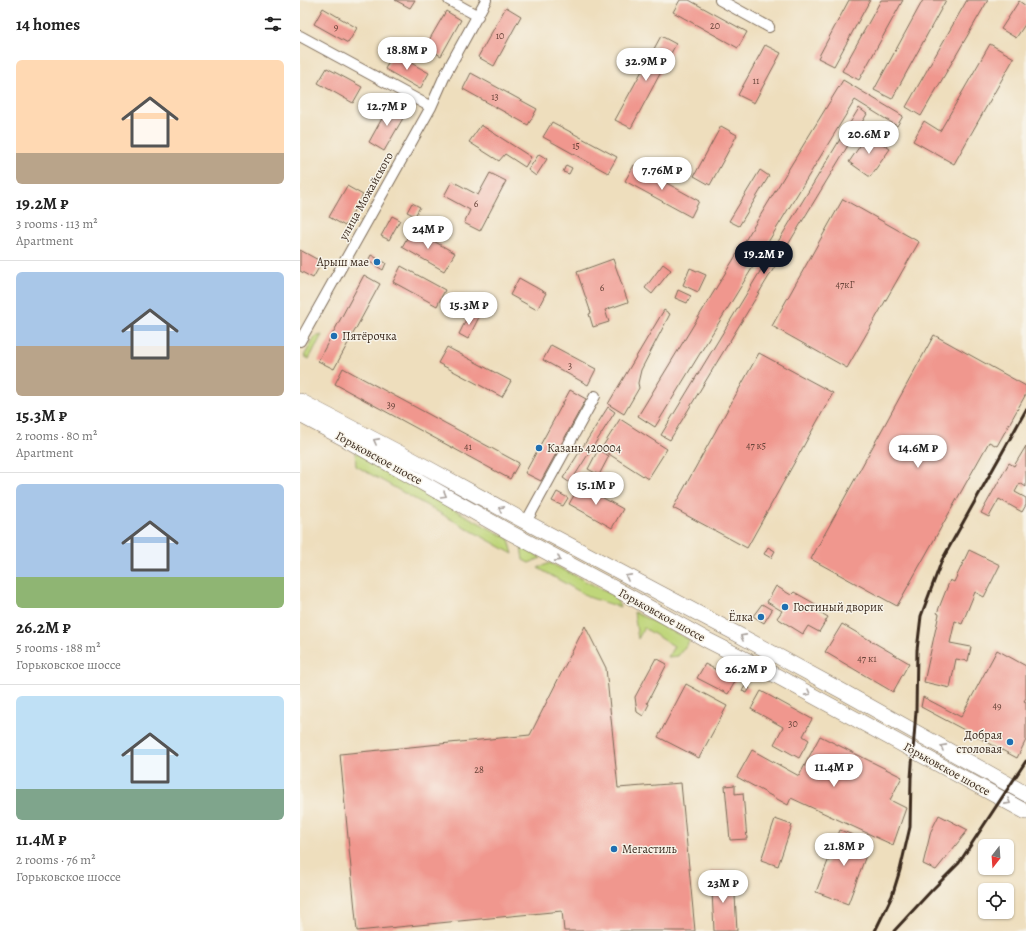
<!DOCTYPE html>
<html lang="en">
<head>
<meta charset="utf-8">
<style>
	:root { --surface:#fff; --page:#f6f6f6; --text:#222; --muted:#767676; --line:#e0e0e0; --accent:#111827 }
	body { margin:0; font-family:Alegreya,serif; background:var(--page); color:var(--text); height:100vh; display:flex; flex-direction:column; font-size:15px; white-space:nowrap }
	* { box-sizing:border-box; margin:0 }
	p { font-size:13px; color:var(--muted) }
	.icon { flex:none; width:22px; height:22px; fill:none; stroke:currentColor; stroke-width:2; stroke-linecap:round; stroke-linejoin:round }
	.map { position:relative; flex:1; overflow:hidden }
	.panel { display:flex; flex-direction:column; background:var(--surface); width:300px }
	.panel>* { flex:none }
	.needle { width:26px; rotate:197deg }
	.buttons { position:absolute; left:678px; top:839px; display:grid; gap:8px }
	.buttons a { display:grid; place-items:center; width:36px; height:36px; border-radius:6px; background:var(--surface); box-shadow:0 1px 3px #0004; font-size:20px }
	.price { position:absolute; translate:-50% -34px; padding:0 9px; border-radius:14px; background:#fff; color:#222; font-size:13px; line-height:26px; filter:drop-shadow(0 1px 2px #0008) }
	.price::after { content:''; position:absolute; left:50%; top:24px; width:12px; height:9px; margin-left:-6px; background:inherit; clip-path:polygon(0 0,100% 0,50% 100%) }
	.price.active { background:var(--accent); color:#fff }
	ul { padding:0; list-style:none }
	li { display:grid; align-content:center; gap:8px; height:212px; padding:0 16px }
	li+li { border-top:1px solid var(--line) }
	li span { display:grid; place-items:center; height:124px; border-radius:6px; color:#555 }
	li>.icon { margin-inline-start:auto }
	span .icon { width:72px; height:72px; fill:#fffc; stroke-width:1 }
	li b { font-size:17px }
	h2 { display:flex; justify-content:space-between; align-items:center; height:48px; padding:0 16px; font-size:17px }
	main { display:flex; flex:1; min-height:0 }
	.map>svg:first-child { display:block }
	.green { fill:#bfd67a; stroke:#7d804c }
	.building { fill:#f0978e }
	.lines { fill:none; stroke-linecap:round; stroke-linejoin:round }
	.minor-casing { stroke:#7a6956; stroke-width:12 }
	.primary-casing { stroke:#7a6956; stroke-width:16 }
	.minor { stroke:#fff; stroke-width:10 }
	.primary { stroke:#fff; stroke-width:15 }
	.rail { stroke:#3b2a1e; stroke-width:3 }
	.oneway { stroke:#a79f9a }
	.poi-dot { fill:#1f6fb2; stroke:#f7f3e8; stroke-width:1.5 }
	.labels { text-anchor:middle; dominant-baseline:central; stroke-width:3; stroke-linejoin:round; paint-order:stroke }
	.number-label { font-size:10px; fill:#68453a }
	.street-label { font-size:12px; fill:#3b2a1e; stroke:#f7f3e8 }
	.poi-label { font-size:12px; fill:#3b2a1e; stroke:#f7f3e8; text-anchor:start }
</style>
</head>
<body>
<main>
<section class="panel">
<h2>14 homes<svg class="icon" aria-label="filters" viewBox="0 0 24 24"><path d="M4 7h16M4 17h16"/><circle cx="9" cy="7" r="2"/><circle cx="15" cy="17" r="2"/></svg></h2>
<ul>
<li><span style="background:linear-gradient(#ffd9b3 75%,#b9a48a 0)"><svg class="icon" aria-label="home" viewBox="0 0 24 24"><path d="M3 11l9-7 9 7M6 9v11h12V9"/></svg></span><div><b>19.2M ₽</b><p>3 rooms · 113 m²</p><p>Apartment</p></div></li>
<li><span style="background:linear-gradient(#a9c7e8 60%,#b9a48a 0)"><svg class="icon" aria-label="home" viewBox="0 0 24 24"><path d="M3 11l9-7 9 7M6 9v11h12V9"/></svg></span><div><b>15.3M ₽</b><p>2 rooms · 80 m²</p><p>Apartment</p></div></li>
<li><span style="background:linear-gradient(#a9c7e8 75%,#8fb573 0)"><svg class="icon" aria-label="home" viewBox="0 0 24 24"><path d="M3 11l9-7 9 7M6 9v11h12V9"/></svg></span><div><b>26.2M ₽</b><p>5 rooms · 188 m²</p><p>Горьковское шоссе</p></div></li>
<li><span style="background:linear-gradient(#bfe0f5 75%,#7fa58c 0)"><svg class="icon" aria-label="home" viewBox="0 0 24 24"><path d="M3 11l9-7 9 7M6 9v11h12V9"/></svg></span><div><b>11.4M ₽</b><p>2 rooms · 76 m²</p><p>Горьковское шоссе</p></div></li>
</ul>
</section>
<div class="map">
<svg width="726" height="931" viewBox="0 0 726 931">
	<rect width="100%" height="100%" fill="#f7f3e8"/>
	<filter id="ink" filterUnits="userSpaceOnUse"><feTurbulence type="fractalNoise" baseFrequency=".025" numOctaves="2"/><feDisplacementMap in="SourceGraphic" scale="8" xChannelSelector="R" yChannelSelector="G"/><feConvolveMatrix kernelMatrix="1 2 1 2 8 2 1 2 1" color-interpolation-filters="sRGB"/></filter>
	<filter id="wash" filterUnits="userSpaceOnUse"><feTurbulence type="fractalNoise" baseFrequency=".012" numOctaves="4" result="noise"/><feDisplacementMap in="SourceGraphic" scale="16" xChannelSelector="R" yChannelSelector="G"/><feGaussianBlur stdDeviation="0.9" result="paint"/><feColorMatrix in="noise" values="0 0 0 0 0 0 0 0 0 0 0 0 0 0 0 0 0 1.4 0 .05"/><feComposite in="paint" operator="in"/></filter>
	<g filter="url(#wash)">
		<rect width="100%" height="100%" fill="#eedebd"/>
		<path class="green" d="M22 335 9 359 4 356 15 337Z
			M55 451 117 485 122 492 209 539 213 554 56 466Z
			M221 546 241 558 229 563 223 560Z
			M250 563 315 596 320 607 291 598 238 568Z
			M334 612 390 640 378 656 368 657 374 646 344 628 338 639Z"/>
		<g id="blocks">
			<path class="building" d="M95 0H115L110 8Z
				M380 0H389L447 32 438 48 373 12Z
				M549 0H570L534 66 518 58Z
				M581 0H603L559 80 542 71Z
				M623 0H646L592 99 574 90Z
				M667 0H688L621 116 606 107Z
				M719 1 726 6V23L716 38 701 29Z
				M206 7 221 16 194 66 178 57Z
				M23 8 57 28 48 43 14 24Z
				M146 11 161 20 141 56 125 47Z
				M361 36 376 44 331 128 315 120Z
				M690 44 714 58 654 164 613 141 624 121 640 131Z
				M465 45 481 53 454 103 438 95Z
				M93 53 129 73 120 89 85 69Z
				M27 68 62 87 53 103 18 83Z
				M171 73 237 109 228 125 163 89Z
				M543 80 603 116 597 126 555 100 355 427 338 416Z
				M90 104 106 113 84 151 69 142Z
				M559 108 567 114 370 440 361 435Z
				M252 122 317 157 308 173 243 137Z
				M181 125 231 157 225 167 205 154 199 161 169 142Z
				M421 126 437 135 410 185 394 176Z
				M568 134 590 149 570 177 549 162Z
				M239 154 247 159 236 176 228 170Z
				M266 165 272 168 269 174 263 172Z
				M334 165 399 201 391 217 325 181Z
				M460 170 469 176 439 226 429 221Z
				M190 173 206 181 180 231 164 223 170 210 144 196 152 181 178 195Z
				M47 186 63 195 45 226 29 217Z
				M543 199 619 242 547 368 472 326Z
				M112 203 120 207 115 216 107 212Z
				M92 216 100 220 89 240 81 236Z
				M112 229 155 253 144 271 102 247Z
				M0 250 22 262 13 278 0 271Z
				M71 255 86 263 83 270 68 261Z
				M313 259 328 302 305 310 309 322 293 327 289 314 291 313 277 272Z
				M363 264 371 270 352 294 345 288Z
				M101 266 145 290 137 306 93 282Z
				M390 268 406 275 398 292 383 285Z
				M64 275 80 284 34 369 18 361Z
				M219 278 246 293 237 310 210 295Z
				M378 290 391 296 387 303 375 298Z
				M364 310 370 314 341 370 338 383 339 388 324 414 308 404Z
				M170 312 179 317 168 339 159 334Z
				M634 335 726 386V394L697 446 689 442 597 606 511 559Z
				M251 345 296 369 288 385 243 360Z
				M147 347 211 381 202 397 138 363Z
				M459 353 533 393 447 548 373 508Z
				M43 368 219 463 210 479 35 384Z
				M270 390 286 399 241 481 225 473Z
				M308 407 315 412 270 483 263 478Z
				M320 419 367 449 348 479 301 449Z
				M726 446V487L720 483 715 492 726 498V505L722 512 699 499 689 517 681 513 709 463 714 466Z
				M298 450 309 456 299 475 288 469Z
				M280 485 323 509 312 528 269 504Z
				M257 492 268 498 263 506 252 501Z
				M468 547 475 551 471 558 464 554Z
				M669 550 700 565 684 597 675 592 662 624 655 621 650 643 671 647 668 661 656 659 650 688 624 682 639 614 637 613 650 580 654 582Z
				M476 586 491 595 494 592 519 606 516 610 528 617 519 632 508 626 503 634 477 618 482 611 467 602Z
				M462 604 472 610 464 623 453 616Z
				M542 624 609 663 593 692 525 652Z
				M285 626 306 668 318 788 381 783 395 931H264L262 911 57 931 40 754 230 735Z
				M697 650 726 666V698L724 701 726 702V740L717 758 621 707 623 697 661 717Z
				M356 658 367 664 347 703 349 704 343 716 337 712 335 697Z
				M405 664 436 680 428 694 397 678Z
				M386 684 427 706 399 758 358 737Z
				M445 686 450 688 447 693 442 691Z
				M461 691 512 719 503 736 509 740 499 758 474 744 483 727 451 709Z
				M520 736 602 777 590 800 606 808 593 845 491 798 488 805 437 777 452 750 499 776Z
				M435 785V794L443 793 447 839 430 840 425 786Z
				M639 815 668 830 636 870 623 864 631 831Z
				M475 819 492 825 478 866 461 860Z
				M540 830 571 842 548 904 516 892Z
				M411 871H425L426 895H435L437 931H414Z"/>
		</g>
	</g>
	<g filter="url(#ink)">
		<use href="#blocks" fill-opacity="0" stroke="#7a6956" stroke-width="1"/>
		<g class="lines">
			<g class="minor-casing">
				<path id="minor" d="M149 0 178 16
					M420 0 469 27
					M0 36 131 107
					M0 341 131 107 146 73 186 0
					M226 522 295 396"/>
			</g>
			<g class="primary-casing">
				<path id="primary" d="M0 401 111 459 226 522 437 634 542 691 726 794
					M0 415 47 440 211 533 325 594 407 640 464 669 726 812"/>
			</g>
			<use href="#minor" class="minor"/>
			<use href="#primary" class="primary"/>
			<path class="rail" d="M575 931 592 896 600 870 610 827 611 778 616 711 617 650 621 616 642 560 726 410
				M594 931 632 890 659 863 726 761"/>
		</g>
		<defs><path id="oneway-chevron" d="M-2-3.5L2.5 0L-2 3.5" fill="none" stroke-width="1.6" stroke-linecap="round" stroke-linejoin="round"/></defs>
		<g class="oneway">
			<use href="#oneway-chevron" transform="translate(76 441) rotate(-152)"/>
			<use href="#oneway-chevron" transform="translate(144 495) rotate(30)"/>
			<use href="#oneway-chevron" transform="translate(201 509) rotate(-151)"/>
			<use href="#oneway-chevron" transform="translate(258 559) rotate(28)"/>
			<use href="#oneway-chevron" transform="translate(328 577) rotate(-152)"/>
			<use href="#oneway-chevron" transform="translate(443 637) rotate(-152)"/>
			<use href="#oneway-chevron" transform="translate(508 693) rotate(29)"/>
			<use href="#oneway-chevron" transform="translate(643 747) rotate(-151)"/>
			<use href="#oneway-chevron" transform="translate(708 802) rotate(29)"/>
		</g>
	</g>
	<g class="poi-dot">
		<circle cx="77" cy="262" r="4"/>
		<circle cx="34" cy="336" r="4"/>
		<circle cx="239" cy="448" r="4"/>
		<circle cx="485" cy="607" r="4"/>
		<circle cx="461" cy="617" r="4"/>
		<circle cx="710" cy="742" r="4"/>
		<circle cx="314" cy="849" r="4"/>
	</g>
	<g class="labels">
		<g class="number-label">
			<text x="415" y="25">20</text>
			<text x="36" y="26">9</text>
			<text x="200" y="35">10</text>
			<text x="456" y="80">11</text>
			<text x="195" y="96">13</text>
			<text x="276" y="145">15</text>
			<text x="176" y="203">6</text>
			<text x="545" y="284">47кГ</text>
			<text x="302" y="287">6</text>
			<text x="270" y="365">3</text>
			<text x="91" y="404">39</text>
			<text x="456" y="445">47 к5</text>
			<text x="168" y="446">41</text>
			<text x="567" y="658">47 к1</text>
			<text x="697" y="705">49</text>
			<text x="493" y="723">30</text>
			<text x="179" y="769">28</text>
		</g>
		<g class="street-label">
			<text transform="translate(66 196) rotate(-61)">улица Можайского</text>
			<text transform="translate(79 458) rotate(29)">Горьковское шоссе</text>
			<text transform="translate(362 615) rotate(29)">Горьковское шоссе</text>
			<text transform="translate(647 769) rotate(29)">Горьковское шоссе</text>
		</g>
		<g class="poi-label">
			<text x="69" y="262" text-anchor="end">Арыш мае</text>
			<text x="42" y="336">Пятёрочка</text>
			<text x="247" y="448">Казань 420004</text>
			<text x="493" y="607">Гостиный дворик</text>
			<text x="453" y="617" text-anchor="end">Ёлка</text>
			<text x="702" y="735" text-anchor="end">Добрая<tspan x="702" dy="14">столовая</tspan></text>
			<text x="322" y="849">Мегастиль</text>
		</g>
	</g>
</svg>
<div class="buttons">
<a><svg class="needle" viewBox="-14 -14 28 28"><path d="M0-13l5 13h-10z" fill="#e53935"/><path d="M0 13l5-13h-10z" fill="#767676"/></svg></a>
<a><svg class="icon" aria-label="locate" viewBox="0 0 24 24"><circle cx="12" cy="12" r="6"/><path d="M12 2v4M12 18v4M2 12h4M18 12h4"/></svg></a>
</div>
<b class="price" style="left:107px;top:71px">18.8M ₽</b>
<b class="price" style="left:346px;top:82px">32.9M ₽</b>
<b class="price" style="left:87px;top:127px">12.7M ₽</b>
<b class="price" style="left:569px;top:155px">20.6M ₽</b>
<b class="price" style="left:362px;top:191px">7.76M ₽</b>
<b class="price" style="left:128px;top:250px">24M ₽</b>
<b class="price active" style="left:464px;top:275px">19.2M ₽</b>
<b class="price" style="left:169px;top:326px">15.3M ₽</b>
<b class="price" style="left:618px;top:469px">14.6M ₽</b>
<b class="price" style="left:296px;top:506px">15.1M ₽</b>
<b class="price" style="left:446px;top:690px">26.2M ₽</b>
<b class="price" style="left:534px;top:788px">11.4M ₽</b>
<b class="price" style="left:544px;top:867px">21.8M ₽</b>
<b class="price" style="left:423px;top:904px">23M ₽</b>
</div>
</main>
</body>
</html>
